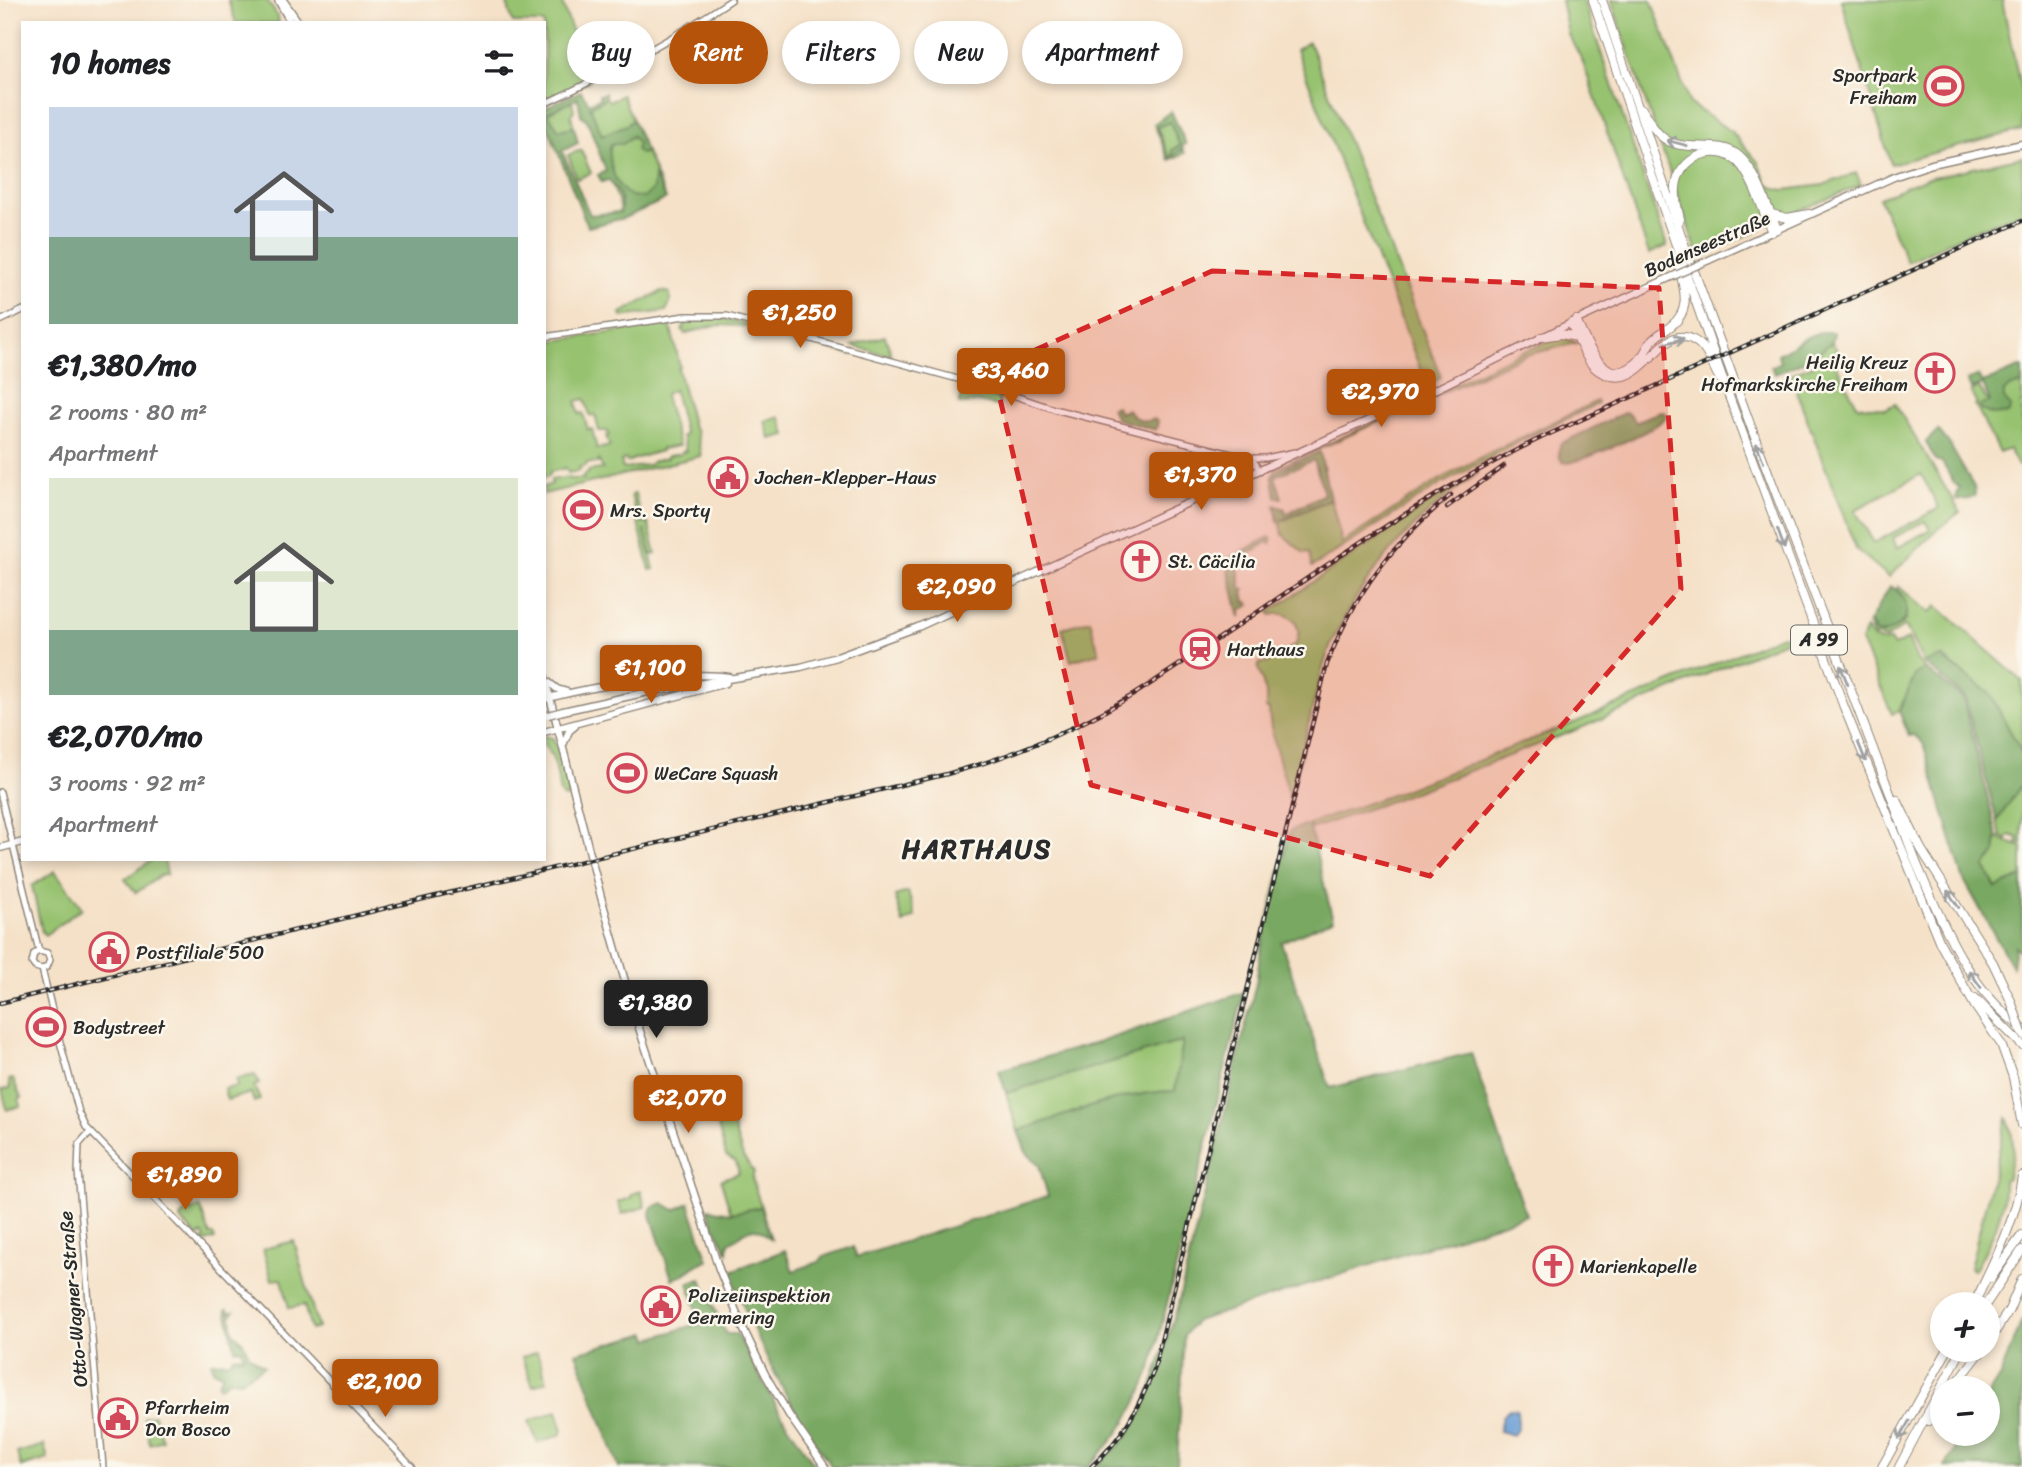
<!DOCTYPE html>
<html lang="en">
<head>
<meta charset="utf-8">
<style>
	:root { --surface:#fff; --page:#f2f2f2; --text:#202124; --muted:#757577; --accent:#b45309 }
	body { margin:0; font-family:Sriracha,sans-serif; background:var(--page); color:var(--text); height:100vh; display:flex; flex-direction:column; font-size:26px; white-space:nowrap }
	* { box-sizing:border-box; margin:0 }
	p { font-size:23px; color:var(--muted) }
	.icon { flex:none; width:38px; height:38px; fill:none; stroke:currentColor; stroke-width:2; stroke-linecap:round; stroke-linejoin:round }
	.map { position:relative; flex:1; overflow:hidden }
	.drawer { position:absolute; left:21px; top:21px; width:525px; height:840px; display:flex; flex-direction:column; background:var(--surface); border-radius:0px; box-shadow:0 4px 10px #0003 }
	.drawer>* { flex:none }
	.guide { position:absolute; left:567px; top:21px; width:665px; height:63px; display:flex; gap:14px }
	.controls { position:absolute; left:1930px; top:1292px; display:grid; gap:14px }
	.controls a { display:grid; place-items:center; width:70px; height:70px; border-radius:50%; background:var(--surface); box-shadow:0 4px 10px #0003; font-size:35px }
	.price { position:absolute; translate:-50% -60px; padding:0 16px; border-radius:7px; background:var(--accent); color:#fff; font-size:23px; line-height:46px; filter:drop-shadow(0 2px 4px #0008) }
	.price::after { content:''; position:absolute; left:50%; top:42px; width:21px; height:16px; margin-left:-10px; background:inherit; clip-path:polygon(0 0,100% 0,50% 100%) }
	.price.selected { background:#222; color:#fff }
	ul { padding:0; list-style:none }
	li { display:grid; align-content:center; gap:14px; height:371px; padding:0 28px }
	li span { display:grid; place-items:center; height:217px; border-radius:0px; color:#555 }
	li>.icon { margin-inline-start:auto }
	span .icon { width:126px; height:126px; fill:#fffc; stroke-width:1 }
	li b { font-size:30px }
	h2 { display:flex; justify-content:space-between; align-items:center; height:84px; padding:0 28px; font-size:30px }
	.pill { padding:0 24px; border-radius:32px; background:var(--surface); box-shadow:0 4px 10px #0003; font-size:24px; line-height:63px }
	.pill.selected { background:var(--accent); color:#fff }
	.map>svg:first-child { display:block }
	.green { fill:#97c270; stroke:#61764e; stroke-width:2; fill-rule:evenodd }
	.forest { fill:#79a862; stroke:#526a46; stroke-width:2; fill-rule:evenodd }
	.water { fill:#6b9ed6; stroke:#4b6480; stroke-width:2 }
	.lines { fill:none; stroke-linecap:round; stroke-linejoin:round }
	.tertiary-casing { stroke:#90867a; stroke-width:8 }
	.secondary-casing { stroke:#90867a; stroke-width:9 }
	.primary-casing { stroke:#90867a; stroke-width:9 }
	.motorway-casing { stroke:#90867a; stroke-width:10 }
	.tertiary { stroke:#fff; stroke-width:5 }
	.secondary { stroke:#fff; stroke-width:6 }
	.primary { stroke:#fff; stroke-width:6 }
	.motorway { stroke:#fff; stroke-width:8 }
	.rail-casing { stroke:#2b2b2b; stroke-width:4.5 }
	.rail { stroke:#fbf7ec; stroke-width:2; stroke-dasharray:5; stroke-linecap:butt }
	.secondary-bridge-casing { stroke:#90867a; stroke-width:9; stroke-linecap:butt }
	.primary-bridge-casing { stroke:#90867a; stroke-width:9; stroke-linecap:butt }
	.motorway-bridge-casing { stroke:#90867a; stroke-width:10; stroke-linecap:butt }
	.secondary-bridge { stroke:#fff; stroke-width:6 }
	.primary-bridge { stroke:#fff; stroke-width:6 }
	.motorway-bridge { stroke:#fff; stroke-width:8 }
	.oneway { stroke:#a0a0a0 }
	.marked { fill:#d62828; fill-opacity:0.2; stroke:#d62828; stroke-width:5; stroke-dasharray:14 9; stroke-linejoin:round }
	.labels { text-anchor:middle; dominant-baseline:central; stroke-width:5; stroke-linejoin:round; paint-order:stroke }
	.shield { fill:#fbf7ec; stroke:#696865; stroke-width:2 }
	.shield-label { font-size:18px; font-weight:bold; fill:#2b2b2b }
	.poi-label { font-size:19px; fill:#2b2b2b; stroke:#fbf7ec; text-anchor:start }
	.street-label { font-size:19px; fill:#2b2b2b; stroke:#fbf7ec }
	.district-label { font-size:26px; font-weight:bold; letter-spacing:2px; fill:#2b2b2b; stroke:#fbf7ec }
</style>
</head>
<body>
<div class="map">
<svg width="2022" height="1467" viewBox="0 0 2022 1467">
	<rect width="100%" height="100%" fill="#fbf7ec"/>
	<filter id="ink" filterUnits="userSpaceOnUse"><feTurbulence type="fractalNoise" baseFrequency=".0143" numOctaves="2"/><feDisplacementMap in="SourceGraphic" scale="14" xChannelSelector="R" yChannelSelector="G"/><feConvolveMatrix kernelMatrix="1 2 1 2 8 2 1 2 1" color-interpolation-filters="sRGB"/></filter>
	<filter id="wash" filterUnits="userSpaceOnUse"><feTurbulence type="fractalNoise" baseFrequency=".00686" numOctaves="4" result="noise"/><feDisplacementMap in="SourceGraphic" scale="28" xChannelSelector="R" yChannelSelector="G"/><feGaussianBlur stdDeviation="1.57" result="paint"/><feColorMatrix in="noise" values="0 0 0 0 0 0 0 0 0 0 0 0 0 0 0 0 0 1.4 0 .05"/><feComposite in="paint" operator="in"/></filter>
	<g filter="url(#wash)">
		<rect width="100%" height="100%" fill="#f5e1c8"/>
		<path class="green" d="M228 0H267L278 17 279 23H236Z
			M506 0H561L590 81 544 102V23H513Z
			M1561 0H1583L1667 246 1649 254 1582 60 1568 34Z
			M1611 0H1651L1690 104 1732 132 1758 162 1767 182 1772 187 1784 190 1823 185 1856 173 1861 185 1764 225 1758 231 1698 255Z
			M1841 0H2002L2022 95V130L1891 164Z
			M1309 42 1441 377 1427 386 1296 50Z
			M622 95 633 120 627 125 601 136 590 107 606 98 610 101Z
			M571 99 574 110 571 115 574 128 558 133 545 111Z
			M1170 122 1180 147 1172 157 1181 149 1185 153 1170 160 1157 127Z
			M638 133 666 199 624 218 598 144Z
			M581 150 591 173 577 179 568 155Z
			M2022 157V212L1970 232 1907 262 1879 198 1924 179Z
			M662 291 670 293V303L666 311 622 317 621 313Z
			M720 318 766 328 847 352 849 354 780 336V334C759 329 735 323 712 326 703 328 694 332 685 334L682 329 687 322Z
			M670 324 680 367 678 369 693 428 696 430 701 456 544 494V487L552 484 551 480 569 477 570 479H584L583 475 588 474V471L603 469 599 460 598 463H586V466L579 467 580 471 568 473 566 468 550 472V475L544 478V342ZM674 390 685 435 682 436 686 451 681 452V454L667 456V458L651 462V464C640 467 633 467 623 469L621 461 626 459 627 462C639 457 647 455 661 451V449L679 446 665 396 666 393ZM585 399 590 416 595 415 599 431H607L609 435 606 436 610 446 597 449 592 429 588 430 583 413 579 414 576 401Z
			M885 336 892 356 852 346 854 345Z
			M1561 336 1577 343 1525 355 1273 470 1517 354Z
			M1832 342 1841 357 1834 361 1857 405 1885 409 1895 404 1960 512 1936 531 1889 577 1856 549 1790 374 1813 365 1811 358ZM1921 474 1939 508 1874 543 1855 510ZM1925 521 1930 530 1897 548 1893 538Z
			M2022 369V464L2018 466 2009 449 1999 453 1975 405 1977 404 1971 391 1979 388 1987 400 1991 399Z
			M969 391 1000 399 998 406 979 402 959 404 962 395Z
			M1597 401 1598 404 1530 436 1441 484 1312 567 1309 552 1304 553 1283 535 1280 522 1331 499 1342 543 1439 480 1483 456Z
			M780 417 786 435 770 439 765 421Z
			M1479 473C1416 516 1365 571 1333 640 1321 667 1315 698 1308 727 1301 753 1294 779 1290 805 1286 773 1270 742 1269 709H1266V693L1258 668 1260 663H1268L1296 644C1304 624 1289 610 1271 615L1269 612 1444 493Z
			M635 494 642 524 648 523 656 554 652 555 644 529 654 569 650 570 631 495Z
			M1898 586 1930 613 1937 606 2022 681V753L1990 694 1942 657 1924 663 1905 626 1885 639 1874 636 1868 624 1870 621 1874 631 1882 635 1902 624 1906 619 1902 596 1897 590Z
			M1090 620 1099 653 1071 661 1062 628Z
			M1866 629C1873 639 1878 645 1890 640L1894 646 1908 639 1917 660 1925 669 1916 674 1899 711 1892 714 1861 641Z
			M1782 635 1789 639 1576 730 1393 800 1311 829 1309 824 1391 795 1574 723Z
			M544 736 553 738 555 742 570 796 564 798 560 794C557 778 557 757 544 746Z
			M2022 784V844L2017 843 2019 838 2009 835 2007 840 2001 836 1997 821Z
			M1997 836 2004 841 2022 847V877L1996 888 1985 867 1995 853Z
			M153 859H164L167 874 160 876 136 893 125 879Z
			M55 871 82 908 45 935 42 932 32 886Z
			M908 892 915 917 903 923 895 896Z
			M1183 1040 1175 1091C1121 1092 1069 1114 1018 1131L1006 1093Z
			M255 1075 259 1084 254 1086 260 1100 254 1102 251 1093 227 1100 224 1089 237 1086 236 1079Z
			M13 1079 21 1098 19 1099 21 1106 7 1110 2 1090 10 1088 9 1080Z
			M2007 1118C2011 1127 2014 1144 2013 1154 2012 1163 2008 1169 2008 1178L2004 1180C2006 1211 1991 1241 1976 1268L1973 1270 1970 1268Z
			M732 1122 743 1157 754 1172 752 1178 761 1207 731 1213 721 1181 722 1179 739 1173 736 1162 726 1156 718 1126Z
			M641 1191 645 1207 622 1214 618 1202 631 1198V1194Z
			M200 1207 210 1235H213L215 1239 203 1243 201 1241 205 1238 202 1234 197 1237 180 1219 185 1213Z
			M294 1241 318 1328 311 1330 304 1305 289 1308 282 1279 272 1280 263 1249Z
			M537 1352 547 1381 533 1386 522 1357Z
			M557 1411 563 1430 560 1435 538 1443 529 1421Z
			M154 1415 162 1440 150 1444 144 1417Z
			M44 1445 48 1459 21 1467 17 1453Z"/>
		<path class="forest" d="M581 91 589 103 600 98 599 95 605 93 606 98 590 107 602 135 627 125 633 120 646 153 640 154 636 149 638 143 632 136 623 144H611C607 160 615 190 632 196 636 197 640 197 644 198L653 189 654 176 666 199 624 218 588 227 544 117V108ZM578 98 581 115 587 120 606 171 598 175 602 182 608 180C618 190 623 197 620 212L590 215 562 151 578 143 574 127 559 130 547 113Z
			M1171 111 1186 144 1182 146 1184 152 1181 150 1171 158 1172 150 1180 146 1170 122 1157 127 1169 160 1154 124Z
			M1822 332H1834L1832 342 1811 358 1775 374 1771 367 1780 362 1778 354C1793 347 1805 335 1822 332Z
			M2022 367V384L2009 387 2004 392V399L2010 407 2009 413 1993 415 1981 410 1979 406 1990 401 1983 385 1971 389 1967 380 1978 376 1982 383Z
			M1116 406 1119 413 1128 409C1133 419 1144 424 1154 419L1158 422 1156 430 1116 419 1111 408Z
			M1660 411 1665 412 1667 415C1661 429 1586 459 1569 463L1562 462 1559 455 1560 444 1626 412 1637 423C1644 416 1652 417 1660 411Z
			M1938 430 1948 442 1974 487 1975 495 1969 499 1956 500V494L1960 488 1954 483 1942 462 1935 460 1926 442Z
			M1320 452 1330 499 1278 522 1275 505 1285 509 1286 514 1324 494 1314 460 1275 476 1282 498 1276 497 1272 476 1275 472Z
			M1269 537 1272 539 1271 544 1268 542 1243 558 1238 565 1241 587 1245 590 1243 591 1245 602H1248L1250 605 1241 611 1240 618 1226 560Z
			M1890 586C1909 596 1914 618 1893 629 1887 632 1884 634 1877 634L1870 621Z
			M1941 657 1990 694 2022 753V784L1997 821 1965 697 1924 663Z
			M1925 669 1963 698 1997 836 1995 853 1985 867 1996 888 2022 877V955L2015 946 2012 967 1963 878 1923 743 1914 735 1909 736 1899 711 1916 674Z
			M1309 824 1333 920 1281 942 1330 1088 1471 1053 1526 1215 1196 1321 1184 1336 1177 1467H1096L1126 1438 1143 1412 1157 1371 1177 1308 1256 983 1261 949 1290 830Z
			M1244 992 1151 1369C1135 1410 1120 1437 1087 1467H832C789 1408 758 1343 731 1276L734 1270 785 1250 793 1271 819 1262 823 1257 853 1247 857 1257 1048 1196 1039 1165 1026 1152 1018 1131C1070 1114 1121 1092 1175 1091L1183 1041 1006 1093 999 1070 1100 1042Z
			M663 1203 675 1210 689 1203 708 1260C690 1266 689 1275 672 1279L650 1212 652 1207Z
			M761 1207 771 1239C751 1220 749 1232 729 1243L728 1252 714 1226 708 1209 731 1213Z
			M701 1279 726 1334H737L782 1416 816 1467H619L576 1353 647 1333 649 1339 701 1323 688 1283Z
			M228 1309 229 1312 234 1311 231 1315 233 1332 244 1343 249 1355 264 1366 241 1380H229L220 1387 218 1383 223 1375 213 1370 211 1362 230 1361 233 1357 244 1356 241 1348 235 1349 226 1310Z
			M2022 1320V1467H1945L1965 1433H1988V1395L2000 1376Z"/>
		<path class="water" d="M1509 1409 1517 1410C1517 1420 1521 1427 1513 1435L1499 1431 1502 1417Z"/>
	</g>
	<g filter="url(#ink)">
		<g class="lines">
			<g class="tertiary-casing">
				<path id="tertiary" d="M544 104C609 74 671 40 731 0
					M0 321 23 310
					M544 337 685 316H727L998 390 1054 409 1247 458 1255 463 1259 470
					M1250 458H1266L1295 452
					M0 792 39 951
					M39 951 47 953 50 960 47 967 42 969
					M39 951 34 954 32 963 35 967 42 969
					M42 969 60 1042 79 1112 86 1127 412 1467
					M90 1132 79 1144 78 1172 103 1467"/>
			</g>
			<g class="secondary-casing">
				<path id="secondary" d="M544 674 601 897 634 1013 719 1269 742 1326 765 1374 789 1415 825 1467
					M547 681 557 689 567 692
					M544 699C591 687 682 670 729 677
					M563 711 643 693 801 667 837 657 918 627 1434 390 1571 323
					M544 732 726 683
					M563 745 569 731 575 726
					M0 848 23 842"/>
			</g>
			<g class="primary-casing">
				<path id="primary" d="M278 0 291 23
					M283 0 299 23
					M1709 260 1896 176 1932 164 2022 144
					M1573 322 1669 278"/>
			</g>
			<g class="motorway-casing">
				<path id="motorway" d="M1593 0 1652 176 1727 391 1844 707 1940 943 1975 1006 2001 1044 2013 1077 2022 1125
					M1602 0 1682 238 1757 443 1916 862C1942 923 1967 987 2022 1028
					M1642 109C1647 118 1653 129 1661 136 1683 156 1717 137 1739 156 1755 170 1762 195 1771 214L1787 218 1809 214
					M1771 214 1777 229
					M1680 219C1677 207 1674 194 1677 181 1684 155 1717 143 1738 162 1753 177 1763 212 1772 232
					M1576 320C1586 341 1603 389 1634 365 1642 360 1645 351 1650 343 1656 335 1664 332 1671 326 1692 310 1684 289 1679 267
					M1571 323C1577 337 1583 354 1593 366 1598 371 1605 375 1612 376 1649 384 1662 316 1698 343 1709 351 1713 368 1720 379
					M1541 337 1561 334 1577 337
					M1897 800 1921 849 1993 963 2011 1001
					M1975 998 2022 1045
					M1991 1278 2022 1235
					M1975 1302C1994 1262 2016 1221 2022 1176
					M1986 1304 2022 1250
					M1988 1343 2009 1310 2022 1279
					M1953 1388 1983 1349
					M1929 1421 1942 1402
					M1882 1467 1948 1349
					M1899 1467 1962 1349"/>
			</g>
			<use href="#tertiary" class="tertiary"/>
			<use href="#secondary" class="secondary"/>
			<use href="#primary" class="primary"/>
			<use href="#motorway" class="motorway"/>
			<g class="rail-casing">
				<path id="rail" d="M1447 507 1504 466
					M0 1003 390 907 947 774C1013 756 1075 730 1133 695 1270 608 1399 506 1545 436L2022 221
					M1091 1467C1124 1437 1137 1410 1154 1370L1327 664C1354 594 1392 543 1451 495"/>
			</g>
			<use href="#rail" class="rail"/>
			<g class="secondary-bridge-casing">
				<path id="secondary-bridge" d="M548 715 563 711"/>
			</g>
			<g class="primary-bridge-casing">
				<path id="primary-bridge" d="M1669 278 1709 260"/>
			</g>
			<g class="motorway-bridge-casing">
				<path id="motorway-bridge" d="M2011 1001 2022 1033"/>
			</g>
			<use href="#secondary-bridge" class="secondary-bridge"/>
			<use href="#primary-bridge" class="primary-bridge"/>
			<use href="#motorway-bridge" class="motorway-bridge"/>
		</g>
		<defs><path id="oneway-shaft" d="M-6 0H5M1.5-3L5.5 0L1.5 3" fill="none" stroke-width="1.6" stroke-linecap="round" stroke-linejoin="round" transform="scale(1.75)"/></defs>
		<g class="oneway">
			<use href="#oneway-shaft" transform="translate(1677 143) rotate(-165)"/>
			<use href="#oneway-shaft" transform="translate(1674 341) rotate(-16)"/>
			<use href="#oneway-shaft" transform="translate(1760 453) rotate(-111)"/>
			<use href="#oneway-shaft" transform="translate(1781 539) rotate(70)"/>
			<use href="#oneway-shaft" transform="translate(1844 675) rotate(-112)"/>
			<use href="#oneway-shaft" transform="translate(1862 752) rotate(68)"/>
			<use href="#oneway-shaft" transform="translate(1953 899) rotate(-124)"/>
			<use href="#oneway-shaft" transform="translate(1975 979) rotate(-125)"/>
			<use href="#oneway-shaft" transform="translate(1904 1430) rotate(120)"/>
		</g>
	</g>
	<path class="marked" d="M1212 271 1659 288 1681 589 1430 876 1091 785 993 369Z"/>
	<defs>
		<g id="stadium-ring" transform="scale(2.0125)"><circle r="9.5" fill="#fbf7ec" stroke="#d1495b" stroke-width="1.5"/><path d="M0-5a6.5 5 0 1 0 0 10a6.5 5 0 1 0 0-10ZM-3.5-1.8h7v3.6h-7Z" fill="#d1495b"/></g>
		<g id="church-ring" transform="scale(2.0125)"><circle r="9.5" fill="#fbf7ec" stroke="#d1495b" stroke-width="1.5"/><path d="M-1.2-6h2.4v3.5h3.3v2.4h-3.3V6h-2.4V-.1h-3.3v-2.4h3.3Z" fill="#d1495b"/></g>
		<g id="civic-ring" transform="scale(2.0125)"><circle r="9.5" fill="#fbf7ec" stroke="#d1495b" stroke-width="1.5"/><path d="M-.6-6.5H3V-4.5H.6V-3L4-1V1h2V6H-6V1h2V-1L-.6-3ZM-1.2 2.5V6h2.4V2.5Z" fill="#d1495b"/></g>
		<g id="station-ring" transform="scale(2.0125)"><circle r="9.5" fill="#fbf7ec" stroke="#d1495b" stroke-width="1.5"/><path d="M-3-6H3Q5-6 5-4V2Q5 4 3 4L4.5 6H3L1.5 4h-3L-3 6H-4.5L-3 4Q-5 4-5 2V-4Q-5-6-3-6ZM-3.5-4v3h7v-3ZM-3.5 1v1.5H-2V1ZM2 1v1.5H3.5V1Z" fill="#d1495b"/></g>
	</defs>
	<g fill-rule="evenodd">
		<use href="#stadium-ring" x="1944" y="86"/>
		<use href="#church-ring" x="1935" y="373"/>
		<use href="#civic-ring" x="728" y="477"/>
		<use href="#stadium-ring" x="583" y="510"/>
		<use href="#church-ring" x="1141" y="561"/>
		<use href="#station-ring" x="1200" y="649"/>
		<use href="#stadium-ring" x="627" y="773"/>
		<use href="#civic-ring" x="109" y="952"/>
		<use href="#stadium-ring" x="46" y="1027"/>
		<use href="#church-ring" x="1553" y="1266"/>
		<use href="#civic-ring" x="661" y="1306"/>
		<use href="#civic-ring" x="118" y="1418"/>
	</g>
	<g class="labels">
		<rect class="shield" x="1791" y="625.5" width="56" height="29" rx="5"/>
		<g class="shield-label">
			<text x="1819" y="640">A 99</text>
		</g>
		<g class="poi-label">
			<text x="1917" y="75" text-anchor="end">Sportpark<tspan x="1917" dy="22">Freiham</tspan></text>
			<text x="1908" y="362" text-anchor="end">Heilig Kreuz<tspan x="1908" dy="22">Hofmarkskirche Freiham</tspan></text>
			<text x="755" y="477">Jochen-Klepper-Haus</text>
			<text x="610" y="510">Mrs. Sporty</text>
			<text x="1168" y="561">St. Cäcilia</text>
			<text x="1227" y="649">Harthaus</text>
			<text x="654" y="773">WeCare Squash</text>
			<text x="136" y="952">Postfiliale 500</text>
			<text x="73" y="1027">Bodystreet</text>
			<text x="1580" y="1266">Marienkapelle</text>
			<text x="688" y="1295">Polizeiinspektion<tspan x="688" dy="22">Germering</tspan></text>
			<text x="145" y="1407">Pfarrheim<tspan x="145" dy="22">Don Bosco</tspan></text>
		</g>
		<g class="street-label">
			<text transform="translate(1707 244) rotate(-24)">Bodenseestraße</text>
			<text transform="translate(73 1299) rotate(-95)">Otto-Wagner-Straße</text>
		</g>
		<g class="district-label">
			<text x="977" y="849">HARTHAUS</text>
		</g>
	</g>
</svg>
<div class="controls">
<a>+</a>
<a>−</a>
</div>
<b class="price" style="left:800px;top:350px">€1,250</b>
<b class="price" style="left:1011px;top:408px">€3,460</b>
<b class="price" style="left:1381px;top:429px">€2,970</b>
<b class="price" style="left:1201px;top:512px">€1,370</b>
<b class="price" style="left:957px;top:624px">€2,090</b>
<b class="price" style="left:651px;top:705px">€1,100</b>
<b class="price selected" style="left:656px;top:1040px">€1,380</b>
<b class="price" style="left:688px;top:1135px">€2,070</b>
<b class="price" style="left:185px;top:1212px">€1,890</b>
<b class="price" style="left:385px;top:1419px">€2,100</b>
<div class="guide">
<a class="pill">Buy</a>
<a class="pill selected">Rent</a>
<a class="pill">Filters</a>
<a class="pill">New</a>
<a class="pill">Apartment</a>
</div>
<section class="drawer">
<h2>10 homes<svg class="icon" aria-label="filters" viewBox="0 0 24 24"><path d="M4 7h16M4 17h16"/><circle cx="9" cy="7" r="2"/><circle cx="15" cy="17" r="2"/></svg></h2>
<ul>
<li><span style="background:linear-gradient(#c9d6e8 60%,#7fa58c 0)"><svg class="icon" aria-label="home" viewBox="0 0 24 24"><path d="M3 11l9-7 9 7M6 9v11h12V9"/></svg></span><div><b>€1,380/mo</b><p>2 rooms · 80 m²</p><p>Apartment</p></div></li>
<li><span style="background:linear-gradient(#dfe7d0 70%,#7fa58c 0)"><svg class="icon" aria-label="home" viewBox="0 0 24 24"><path d="M3 11l9-7 9 7M6 9v11h12V9"/></svg></span><div><b>€2,070/mo</b><p>3 rooms · 92 m²</p><p>Apartment</p></div></li>
</ul>
</section>
</div>
</body>
</html>
